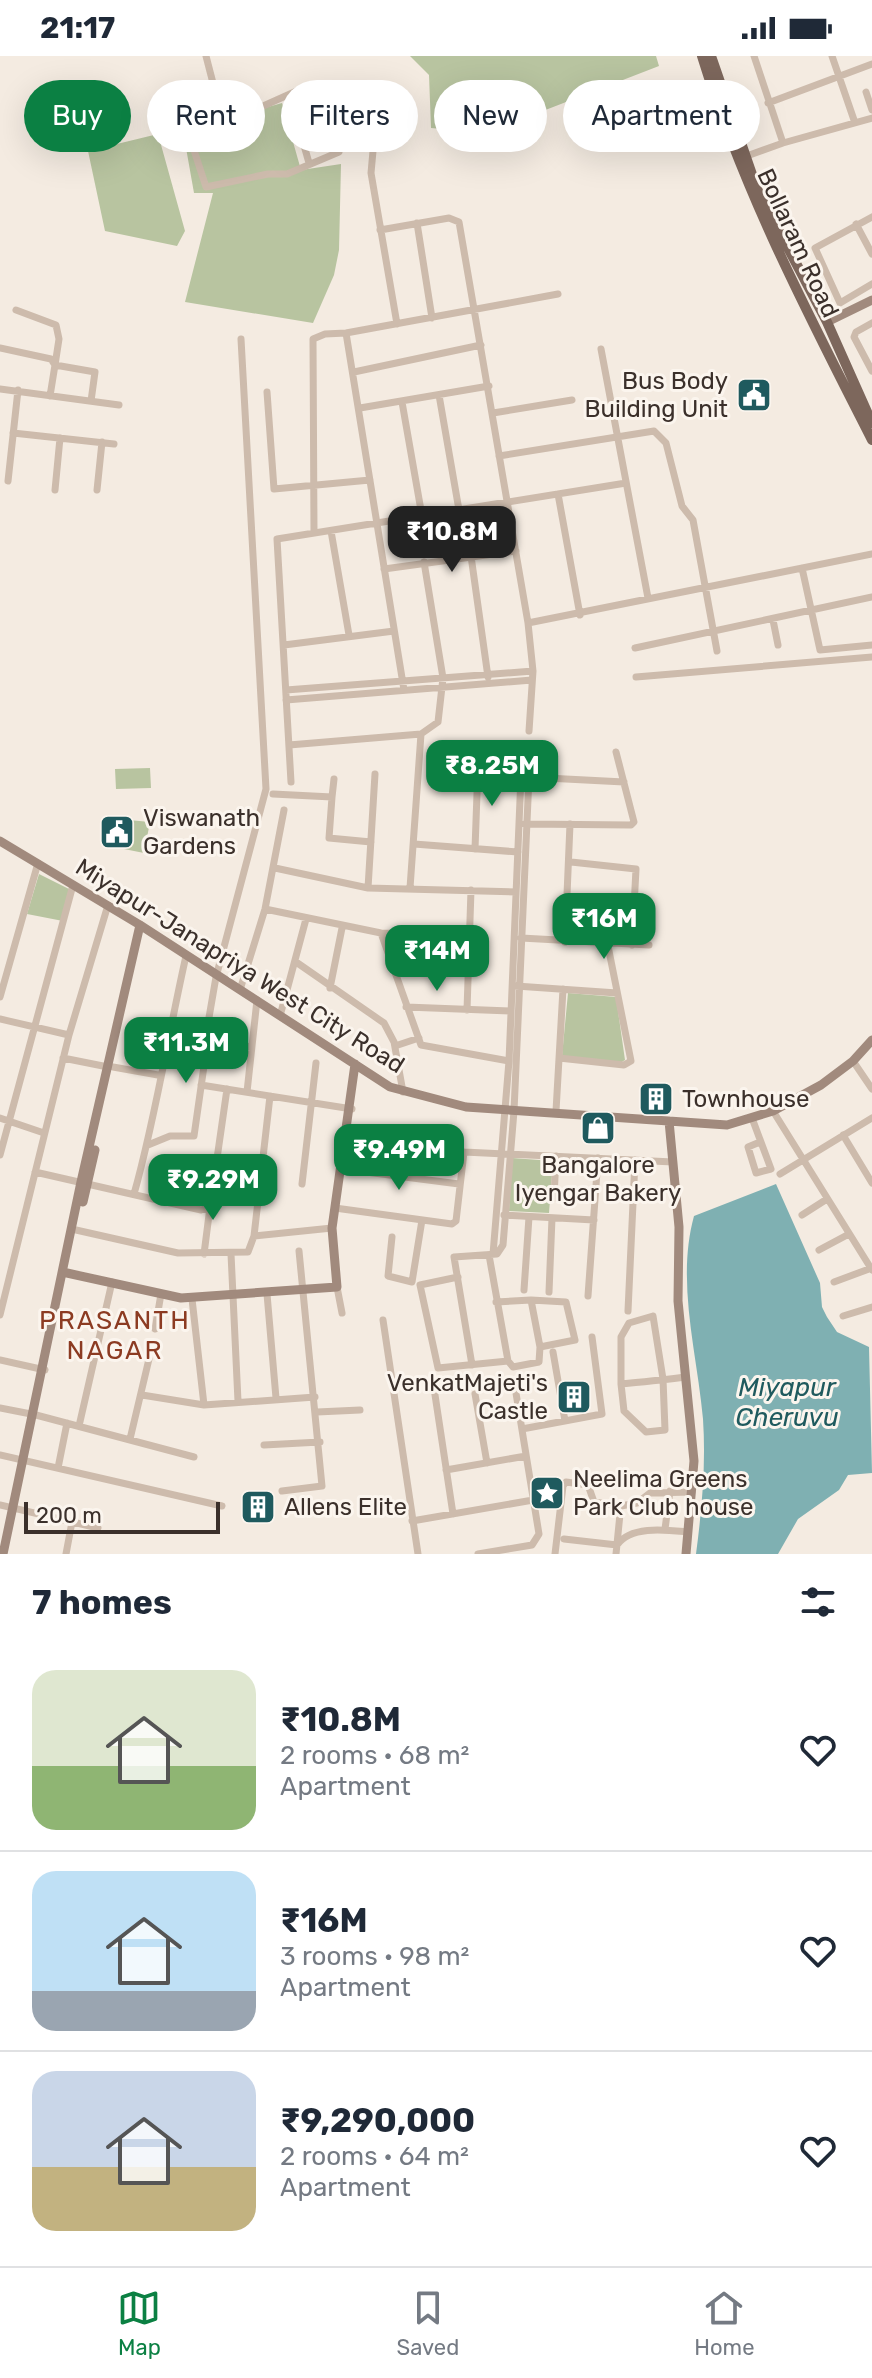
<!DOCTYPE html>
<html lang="en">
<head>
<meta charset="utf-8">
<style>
	:root { --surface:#fff; --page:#f2f2f3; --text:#1f2937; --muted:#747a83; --line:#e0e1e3; --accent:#0b8043 }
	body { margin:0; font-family:Rubik,sans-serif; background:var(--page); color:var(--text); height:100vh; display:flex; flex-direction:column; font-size:30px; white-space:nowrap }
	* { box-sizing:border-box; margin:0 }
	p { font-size:26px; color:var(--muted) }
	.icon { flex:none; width:44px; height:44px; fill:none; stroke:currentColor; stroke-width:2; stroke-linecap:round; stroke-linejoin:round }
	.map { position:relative; height:1498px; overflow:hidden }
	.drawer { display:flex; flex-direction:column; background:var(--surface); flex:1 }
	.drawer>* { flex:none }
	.guide { position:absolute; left:24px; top:24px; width:824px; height:72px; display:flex; gap:16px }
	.scale { position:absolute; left:24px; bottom:20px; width:196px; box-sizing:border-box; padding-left:8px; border:4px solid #3b302b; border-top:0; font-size:22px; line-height:28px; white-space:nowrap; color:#3b302b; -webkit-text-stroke:6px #fbf5ee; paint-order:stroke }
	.price { position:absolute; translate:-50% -68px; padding:0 18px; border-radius:16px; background:var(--accent); color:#fff; font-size:26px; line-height:52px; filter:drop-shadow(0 2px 4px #0008) }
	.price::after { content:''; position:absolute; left:50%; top:48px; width:24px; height:18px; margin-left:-12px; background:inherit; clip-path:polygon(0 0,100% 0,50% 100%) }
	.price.current { background:#222; color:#fff }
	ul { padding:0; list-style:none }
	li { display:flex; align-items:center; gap:24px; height:200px; padding:0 32px }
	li+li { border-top:2px solid var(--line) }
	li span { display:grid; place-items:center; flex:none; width:224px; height:160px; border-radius:24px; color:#555 }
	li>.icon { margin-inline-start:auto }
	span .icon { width:96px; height:96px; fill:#fffc; stroke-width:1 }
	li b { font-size:34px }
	h2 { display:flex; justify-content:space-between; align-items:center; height:96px; padding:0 32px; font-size:34px }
	.pill { padding:0 28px; border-radius:36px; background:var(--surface); box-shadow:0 8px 32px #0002; font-size:28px; line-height:72px }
	.pill.current { background:var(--accent); color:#fff }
	.status { display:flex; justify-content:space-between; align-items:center; height:56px; padding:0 40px; background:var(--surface); direction:ltr }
	.status svg { height:22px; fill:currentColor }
	.tabs { display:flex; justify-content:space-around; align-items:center; height:112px; border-top:2px solid var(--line); background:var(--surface); font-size:22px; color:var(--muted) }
	.tabs a { display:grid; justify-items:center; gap:4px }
	.tabs .current { color:var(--accent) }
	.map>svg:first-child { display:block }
	.green { fill:#b8c4a0 }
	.water { fill:#7fb0b2 }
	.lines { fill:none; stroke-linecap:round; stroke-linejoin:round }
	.street { stroke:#cdbbac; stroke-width:7 }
	.secondary { stroke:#a18a7d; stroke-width:9 }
	.primary { stroke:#7d675c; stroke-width:10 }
	.labels { text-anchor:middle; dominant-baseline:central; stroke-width:6; stroke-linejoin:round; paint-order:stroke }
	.street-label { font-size:24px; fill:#3b302b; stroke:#fbf5ee }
	.poi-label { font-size:24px; fill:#3b302b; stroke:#fbf5ee; text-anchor:start }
	.neighbourhood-label { font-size:26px; letter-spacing:2px; fill:#8c3b22; stroke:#fbf5ee }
	.water-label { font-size:26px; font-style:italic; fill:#1f5a5e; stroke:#fbf5ee }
</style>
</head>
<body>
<div class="status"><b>21:17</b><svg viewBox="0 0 49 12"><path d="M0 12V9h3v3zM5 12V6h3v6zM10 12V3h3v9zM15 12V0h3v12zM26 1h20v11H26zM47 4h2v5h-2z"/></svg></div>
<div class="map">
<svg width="872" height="1498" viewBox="0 0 872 1498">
	<rect width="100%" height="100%" fill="#f4ebe1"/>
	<path class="green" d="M410 0H656L659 10 486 77 431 72 429 19Z
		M282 47 301 114 341 108 339 194 334 219 313 267 185 246 213 137H194L183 75Z
		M158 78 185 175 177 190 105 175 88 95Z
		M150 712 151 732 116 733 115 713Z
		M107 762 150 766 144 797 104 789Z
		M39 818 69 833 63 865 27 858Z
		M568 937 616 941 625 1004 620 1007 562 1000Z
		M512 1102 553 1105 549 1157 509 1155Z"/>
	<path class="water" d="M776 1128 820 1227 822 1251 827 1261 837 1276 869 1291 872 1417 848 1419 839 1434 798 1463 778 1498H696C702 1452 706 1409 703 1363 697 1296 676 1226 694 1160Z"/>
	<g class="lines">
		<path class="street" d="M206 0 221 58 230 65 190 82 206 131 268 118H287L339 96 322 31 310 29 230 65
			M754 0 783 87 872 62
			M832 0 854 64
			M866 36 872 54
			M290 40 309 107
			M768 47 872 8
			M374 84 371 117 397 268
			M744 101 783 87
			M872 161 815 192 840 247 872 228
			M417 167 432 262
			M856 168 872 198
			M380 174 449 162 459 166 528 567 533 615 529 675
			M16 254 56 269 59 283 55 309 95 316 91 345
			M872 267 856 276 854 281 872 315
			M346 277 404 634
			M0 292 51 303 55 309 50 340
			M601 293 648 542
			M354 316 481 289
			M0 333 119 349
			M267 336 274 433 370 424
			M439 339 459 454
			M402 346 422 460
			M360 352 489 330
			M493 357 572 344
			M13 377 114 388
			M499 400 654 375 666 387 682 450 693 464 717 595
			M8 425 18 334
			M55 434 60 382
			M97 434 102 386
			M558 438 580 559
			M331 475 349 579
			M314 477 313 283 325 278 346 277 558 238
			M471 500 488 621
			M802 512 820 594 872 589
			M384 513 516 495
			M773 564 778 589
			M528 567 872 498
			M284 589 394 575
			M635 592 872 541
			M636 621 872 601
			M286 634 533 615
			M286 644 532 624
			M289 689 421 678 438 666 443 622 424 506
			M527 721 624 726
			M291 726 277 483 626 427
			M273 738 332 741 329 782 371 786
			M332 741 334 723
			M525 768 631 769 634 766 616 696
			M414 788 518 796
			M475 793 478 710
			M571 806 636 813 632 889
			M275 812 368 832 516 836
			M368 832 375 718
			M410 832 421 678
			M568 846 634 850
			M265 853 381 877 467 879
			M381 877 421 989 509 1005
			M521 882 649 889
			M565 886 570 768
			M296 906 384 967 394 986 403 1036
			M516 930 617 937
			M330 932 342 872
			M240 934 265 853 284 754
			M0 941 38 807
			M406 951 511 955
			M467 954 471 834
			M280 960 306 863
			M0 963 69 979
			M207 973 216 921 266 733 241 283
			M207 983 251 991
			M395 990 419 982
			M63 1002 108 1011
			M559 1002 624 1009 631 1005 608 890
			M853 1005 872 1033
			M113 1011 158 1019
			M201 1029 352 1053
			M247 1036 257 944
			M556 1055 563 933
			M773 1055 872 1214
			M0 1062 44 1077
			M752 1062 771 1113 756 1117 748 1091 760 1086
			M348 1076 464 1096 673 1106
			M843 1079 872 1127
			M148 1089 170 1080H194L208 982 169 973
			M0 1099 73 829
			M343 1113 459 1128
			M35 1116 201 1154 210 1151 227 1033
			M780 1118 872 1062
			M302 1128 316 1007
			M134 1138C156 1060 168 979 186 900
			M554 1142 556 1100
			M335 1152 452 1168 456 1165 464 1096
			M504 1159 594 1164
			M802 1159 827 1143
			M76 1174 178 1197 248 1196 254 1180 270 1040
			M254 1180 332 1172
			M392 1181 388 1220 412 1226 422 1164
			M819 1194 849 1178
			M204 1198 210 1151
			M231 1198 238 1345
			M493 1198 509 1005 521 720 525 706
			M489 1199 508 1305
			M458 1221 420 1229 438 1312 508 1305 513 1311 539 1306 540 1291 575 1284 566 1246 531 1244 540 1291
			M834 1226 869 1213
			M337 1231 342 1257
			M524 1234 529 1161
			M549 1236 552 1162
			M267 1238 276 1342
			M588 1240 598 1102
			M192 1243 204 1349
			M496 1246 531 1244
			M628 1255 635 1104
			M0 1259 69 979 108 849
			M843 1260 872 1251
			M383 1264 418 1498
			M155 1273 161 1238
			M553 1296 565 1365
			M0 1304 45 1314
			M472 1309 454 1201 497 1198 503 1189 514 1055 529 721 525 706
			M432 1319 453 1458
			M621 1328 624 1355 646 1376 665 1374 663 1323 653 1260 629 1267 621 1281V1328C642 1326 664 1324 685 1321
			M475 1338 487 1407
			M142 1339 204 1349 315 1341
			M0 1352 31 1358
			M317 1356 360 1354
			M36 1359 194 1401
			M79 1370 112 1226
			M522 1373 602 1358 592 1281
			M130 1383 149 1303
			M264 1389 320 1386
			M0 1399 222 1450
			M58 1412 67 1367
			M446 1414 526 1400
			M282 1435 322 1430 299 1195
			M0 1449 98 1472
			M412 1465 533 1444
			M665 1473 670 1435
			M564 1483 617 1489C631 1469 667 1474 688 1476
			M66 1498 72 1466
			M478 1498 532 1489 539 1478 515 1331
			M555 1498 563 1430 566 1426 588 1429 594 1446 621 1450 637 1447 650 1437 692 1436
			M616 1498 620 1458"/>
		<path class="secondary" d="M827 266 872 244
			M0 785 140 869 390 1031 466 1051 727 1069 773 1055 821 1029 853 1005 872 984
			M669 1065 679 1171 678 1245 694 1405 686 1498
			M83 1146 95 1094
			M67 1217 181 1242 337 1231 332 1172 355 1008
			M3 1498 81 1126 140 869"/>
		<path class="primary" d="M702 0C744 136 808 258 872 384
			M711 0 757 133 827 266 872 367"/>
	</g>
	<defs>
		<g id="civic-square" transform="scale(1.8)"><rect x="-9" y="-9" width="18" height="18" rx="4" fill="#1f5a5e" stroke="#fbf5ee"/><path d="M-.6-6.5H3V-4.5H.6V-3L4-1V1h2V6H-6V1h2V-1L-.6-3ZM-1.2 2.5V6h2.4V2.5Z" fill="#fff"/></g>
		<g id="building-square" transform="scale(1.8)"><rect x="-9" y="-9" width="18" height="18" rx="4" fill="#1f5a5e" stroke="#fbf5ee"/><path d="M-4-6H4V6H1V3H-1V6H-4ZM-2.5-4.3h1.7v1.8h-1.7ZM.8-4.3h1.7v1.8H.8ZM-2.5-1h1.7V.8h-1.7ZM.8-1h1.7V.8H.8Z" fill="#fff"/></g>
		<g id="shop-square" transform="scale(1.8)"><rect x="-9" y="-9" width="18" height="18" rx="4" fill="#1f5a5e" stroke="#fbf5ee"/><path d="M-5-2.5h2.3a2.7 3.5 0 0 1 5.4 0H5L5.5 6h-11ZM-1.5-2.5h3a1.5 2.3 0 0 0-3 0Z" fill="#fff"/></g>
		<g id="sight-square" transform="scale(1.8)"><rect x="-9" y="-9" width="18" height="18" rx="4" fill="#1f5a5e" stroke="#fbf5ee"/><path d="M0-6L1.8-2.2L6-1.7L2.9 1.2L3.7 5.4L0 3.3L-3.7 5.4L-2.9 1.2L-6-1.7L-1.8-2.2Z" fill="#fff"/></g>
	</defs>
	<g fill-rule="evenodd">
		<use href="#civic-square" x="754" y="339"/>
		<use href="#civic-square" x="117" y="776"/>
		<use href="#building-square" x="656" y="1043"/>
		<use href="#shop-square" x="598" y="1072"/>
		<use href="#building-square" x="574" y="1341"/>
		<use href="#sight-square" x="547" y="1437"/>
		<use href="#building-square" x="258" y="1451"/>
	</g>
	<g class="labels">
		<g class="street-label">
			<text transform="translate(798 187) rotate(65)">Bollaram Road</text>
			<text transform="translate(240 910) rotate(32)">Miyapur-Janapriya West City Road</text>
		</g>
		<g class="poi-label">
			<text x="728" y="325" text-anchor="end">Bus Body<tspan x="728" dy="28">Building Unit</tspan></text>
			<text x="143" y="762">Viswanath<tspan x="143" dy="28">Gardens</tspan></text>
			<text x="682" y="1043">Townhouse</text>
			<text x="598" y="1109" text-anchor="middle">Bangalore<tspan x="598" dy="28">Iyengar Bakery</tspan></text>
			<text x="548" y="1327" text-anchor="end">VenkatMajeti's<tspan x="548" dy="28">Castle</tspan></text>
			<text x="573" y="1423">Neelima Greens<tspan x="573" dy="28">Park Club house</tspan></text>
			<text x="284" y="1451">Allens Elite</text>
		</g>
		<g class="neighbourhood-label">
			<text x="115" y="1264">PRASANTH<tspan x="115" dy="30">NAGAR</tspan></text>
		</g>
		<g class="water-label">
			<text x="787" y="1331">Miyapur<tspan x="787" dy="30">Cheruvu</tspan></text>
		</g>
	</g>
</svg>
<div class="scale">200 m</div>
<b class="price current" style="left:452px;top:518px">₹10.8M</b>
<b class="price" style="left:492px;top:752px">₹8.25M</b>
<b class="price" style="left:604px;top:905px">₹16M</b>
<b class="price" style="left:437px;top:937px">₹14M</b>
<b class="price" style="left:186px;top:1029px">₹11.3M</b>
<b class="price" style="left:399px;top:1136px">₹9.49M</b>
<b class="price" style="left:213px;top:1166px">₹9.29M</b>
<div class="guide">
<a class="pill current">Buy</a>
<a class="pill">Rent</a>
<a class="pill">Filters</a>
<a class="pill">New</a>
<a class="pill">Apartment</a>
</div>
</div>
<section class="drawer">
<h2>7 homes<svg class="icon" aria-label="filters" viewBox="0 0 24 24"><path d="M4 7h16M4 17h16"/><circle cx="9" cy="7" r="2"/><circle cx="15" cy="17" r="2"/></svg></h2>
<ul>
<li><span style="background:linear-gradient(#dfe7d0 60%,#8fb573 0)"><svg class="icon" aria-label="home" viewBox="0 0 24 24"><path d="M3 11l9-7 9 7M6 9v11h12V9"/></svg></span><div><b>₹10.8M</b><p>2 rooms · 68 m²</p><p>Apartment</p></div><svg class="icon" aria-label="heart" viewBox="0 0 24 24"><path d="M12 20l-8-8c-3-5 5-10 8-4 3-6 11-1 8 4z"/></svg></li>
<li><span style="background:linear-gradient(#bfe0f5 75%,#9aa5b1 0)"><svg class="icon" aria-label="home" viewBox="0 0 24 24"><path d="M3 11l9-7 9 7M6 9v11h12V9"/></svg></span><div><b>₹16M</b><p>3 rooms · 98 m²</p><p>Apartment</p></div><svg class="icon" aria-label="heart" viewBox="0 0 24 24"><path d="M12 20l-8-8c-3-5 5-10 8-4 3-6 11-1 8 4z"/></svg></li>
<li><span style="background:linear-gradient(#c9d6e8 60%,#c2b280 0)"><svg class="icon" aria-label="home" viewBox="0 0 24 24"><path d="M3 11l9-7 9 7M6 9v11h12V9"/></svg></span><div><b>₹9,290,000</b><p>2 rooms · 64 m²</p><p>Apartment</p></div><svg class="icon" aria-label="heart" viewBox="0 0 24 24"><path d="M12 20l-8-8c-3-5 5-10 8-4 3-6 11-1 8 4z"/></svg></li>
</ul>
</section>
<nav class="tabs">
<a class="current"><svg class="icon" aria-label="map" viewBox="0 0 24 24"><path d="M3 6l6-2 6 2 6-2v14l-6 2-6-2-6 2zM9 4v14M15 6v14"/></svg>Map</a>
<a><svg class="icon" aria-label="saved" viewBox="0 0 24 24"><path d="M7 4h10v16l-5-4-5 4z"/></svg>Saved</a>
<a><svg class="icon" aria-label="home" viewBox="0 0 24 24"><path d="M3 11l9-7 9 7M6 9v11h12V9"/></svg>Home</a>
</nav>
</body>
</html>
